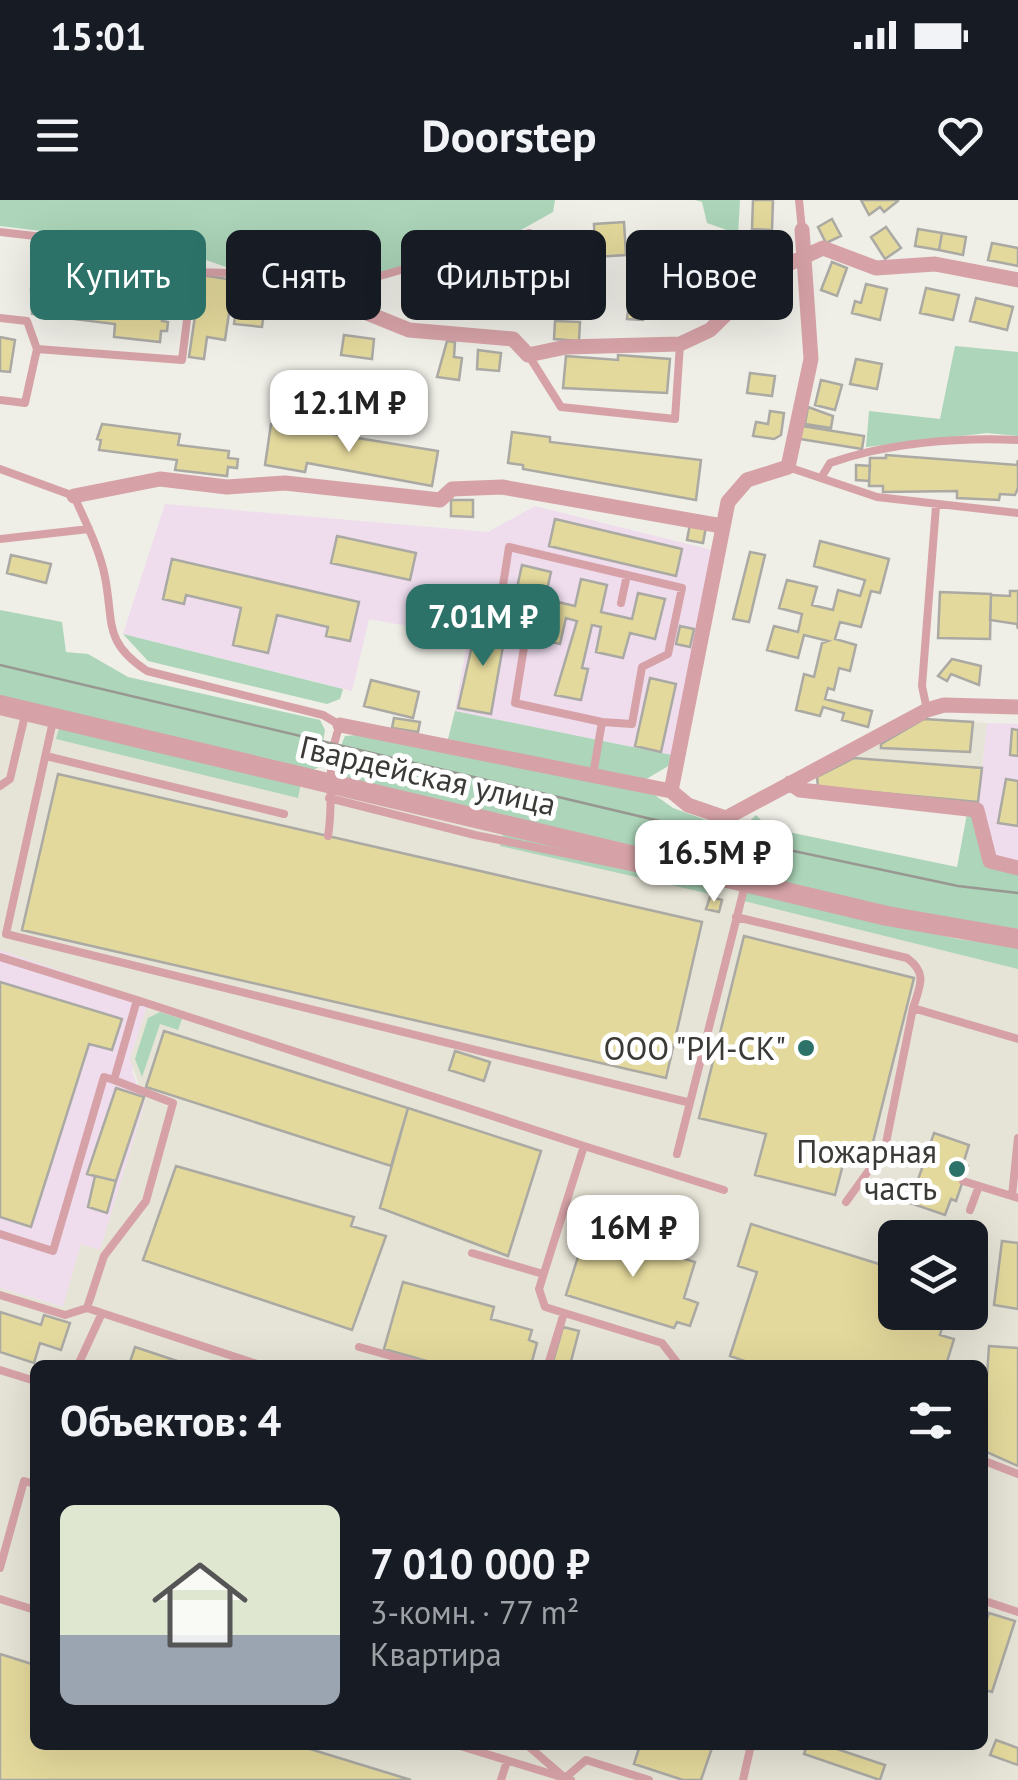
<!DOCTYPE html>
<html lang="ru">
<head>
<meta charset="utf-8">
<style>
	:root { --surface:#171b24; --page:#242831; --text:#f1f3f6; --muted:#9ea1a6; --accent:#2c7268 }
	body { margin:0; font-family:"PT Sans",sans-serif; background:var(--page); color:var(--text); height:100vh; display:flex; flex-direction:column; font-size:38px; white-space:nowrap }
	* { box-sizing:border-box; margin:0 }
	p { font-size:32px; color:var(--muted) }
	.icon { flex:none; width:55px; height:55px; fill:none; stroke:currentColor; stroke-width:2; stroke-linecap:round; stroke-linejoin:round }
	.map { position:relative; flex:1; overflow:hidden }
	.sheet { position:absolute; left:30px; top:1160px; width:958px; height:390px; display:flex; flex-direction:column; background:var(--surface); border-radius:15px; box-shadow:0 10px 40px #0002 }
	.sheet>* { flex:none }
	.top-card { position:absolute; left:30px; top:30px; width:960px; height:90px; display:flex; gap:20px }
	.fabs { position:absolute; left:878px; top:1020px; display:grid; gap:20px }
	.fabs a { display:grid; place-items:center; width:110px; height:110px; border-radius:15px; background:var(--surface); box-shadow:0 10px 40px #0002; font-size:50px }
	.price { position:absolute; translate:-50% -85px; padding:0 22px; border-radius:20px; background:#fff; color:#222; font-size:32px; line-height:65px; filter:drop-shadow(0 2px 5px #0008) }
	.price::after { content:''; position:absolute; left:50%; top:60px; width:30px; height:22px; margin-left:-15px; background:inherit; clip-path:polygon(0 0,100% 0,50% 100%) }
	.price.current { background:var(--accent); color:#fff }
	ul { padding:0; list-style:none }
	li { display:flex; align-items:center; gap:30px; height:250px; padding:0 30px }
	li span { display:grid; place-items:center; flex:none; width:280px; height:200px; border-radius:15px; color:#555 }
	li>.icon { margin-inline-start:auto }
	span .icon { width:120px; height:120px; fill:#fffc; stroke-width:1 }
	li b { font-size:42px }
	h2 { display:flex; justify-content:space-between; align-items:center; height:120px; padding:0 30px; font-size:42px }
	.chip { padding:0 35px; border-radius:15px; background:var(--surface); box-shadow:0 10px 40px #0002; font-size:35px; line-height:90px }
	.chip.current { background:var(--accent); color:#fff }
	.status { display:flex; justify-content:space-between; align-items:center; height:70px; padding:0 50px; background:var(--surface); direction:ltr }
	.status svg { height:28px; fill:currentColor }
	header { display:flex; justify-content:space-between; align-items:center; height:130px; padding:0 30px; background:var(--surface); font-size:45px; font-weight:600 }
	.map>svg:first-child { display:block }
	.commercial { fill:#efddee }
	.built { fill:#e6e4d6; fill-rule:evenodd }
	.green { fill:#acd5b9 }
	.building { fill:#e4d99c; stroke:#aaa9a3; stroke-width:2.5 }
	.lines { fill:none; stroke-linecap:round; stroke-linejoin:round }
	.service { stroke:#d6a2a7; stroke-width:8 }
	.minor { stroke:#d6a2a7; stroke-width:15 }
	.tertiary { stroke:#d6a2a7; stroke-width:20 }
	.tram { stroke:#989792; stroke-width:2.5 }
	.poi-dot { fill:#2c7268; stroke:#fff; stroke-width:4 }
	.labels { text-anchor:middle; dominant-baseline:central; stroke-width:10; stroke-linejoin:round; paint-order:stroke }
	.street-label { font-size:32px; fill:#3b3a37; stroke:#fff }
	.poi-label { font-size:32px; fill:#3b3a37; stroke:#fff; text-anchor:end }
</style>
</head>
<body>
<div class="status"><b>15:01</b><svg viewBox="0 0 49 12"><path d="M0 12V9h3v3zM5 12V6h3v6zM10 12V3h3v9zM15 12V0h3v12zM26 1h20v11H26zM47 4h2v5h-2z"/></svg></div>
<header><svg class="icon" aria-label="menu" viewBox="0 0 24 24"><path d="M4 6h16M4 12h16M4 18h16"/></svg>Doorstep<svg class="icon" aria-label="heart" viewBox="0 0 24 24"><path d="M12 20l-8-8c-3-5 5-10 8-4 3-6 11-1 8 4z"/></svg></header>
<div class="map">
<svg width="1018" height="1580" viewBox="0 0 1018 1580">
	<rect width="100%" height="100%" fill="#efeee7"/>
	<path class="commercial" d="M165 304 488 332 535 306 712 350 672 555 455 511 468 437 369 419 352 491 123 434Z
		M987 523 1018 524V662L995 658 978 602Z
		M0 750 149 800 132 872 145 903 100 1051 81 1044 64 1107 0 1088Z"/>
	<path class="built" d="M0 512 883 722 1018 747V1580H0V1088L63 1107 81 1044 100 1050 145 903 130 859 149 801 0 750ZM895 1038H970V1112H895ZM35 1165H982V1545H35Z
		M924 519 987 523 978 602 818 587 817 577Z"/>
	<path class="green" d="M0 0H555L553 12 503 40 376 76 371 45 338 42 232 69 165 46 0 26Z
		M695 0H740L738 34 707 23 702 2Z
		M955 146 1018 152V236L987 233 866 247 869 211 940 219Z
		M0 410 62 422 66 452 88 454 128 477 320 520 325 530 319 567 311 571 0 497Z
		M123 434 343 489 340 499 327 504 148 461Z
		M455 511 672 555 670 565 643 581 448 539Z
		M60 525 301 583 298 598 56 539Z
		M357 535 652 593 673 608 709 621 706 660 699 661 341 577C333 567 340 547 345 536Z
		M967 614 976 618C981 659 978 662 1018 673V729L876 706 739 672 731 659 736 634 756 615 769 628 957 667Z
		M504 631 723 680 719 696 500 646Z
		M748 687 957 739 1018 747V769L744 701Z
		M160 812 182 819 178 830 160 824 142 877 135 859 148 818Z"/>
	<path class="building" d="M753 0H773L772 30 752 29Z
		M861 0H897L898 1 884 12 880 7 869 15Z
		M832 19 841 36 826 43 818 27Z
		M624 22 626 55 595 57 594 24Z
		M886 27 901 48 885 59 871 37Z
		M918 29 942 33 939 50 915 46Z
		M942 33 966 37 963 55 939 50Z
		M992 43 1018 48V66L988 60Z
		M698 44 700 62 679 64 678 47Z
		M832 62 847 68 837 96 821 90Z
		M332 64 350 67 348 81 330 78Z
		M701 64 702 77 679 79 677 67Z
		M201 75 234 80 225 140 207 137 204 159 189 157Z
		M533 77 552 79 548 116 529 114Z
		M240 80 268 84 262 127 234 124Z
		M484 82 514 84 513 110 483 108Z
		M866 84 887 89 880 120 852 113 855 101 861 103Z
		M37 85 116 94 114 108 163 114 162 121 168 122 167 131H161L160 142 114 137 115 124 32 114 31 90 37 91Z
		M926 88 959 95 953 120 920 113Z
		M976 98 1013 107 1007 130 970 121Z
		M629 102 644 103 643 120 627 119Z
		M555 121 580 122 579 141 554 139Z
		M344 135 374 139 372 159 341 155Z
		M0 137 15 140 10 172 0 171Z
		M447 141 455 142 454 157 462 158 459 180 437 177Z
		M478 150 501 153 499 171 477 169Z
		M618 155 670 159 667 193 563 188 566 156 618 160Z
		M856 159 882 164 877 189 850 184Z
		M750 173 775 176 772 196 747 193Z
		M821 180 842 185 835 210 815 205Z
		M808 207 833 216 831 228 805 224Z
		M770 211 784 213 781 235 774 239 753 236 756 222 768 224Z
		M102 224 180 234 178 245 229 251 228 258 238 259 237 268 228 267 227 276 175 270 177 260 99 250 101 240 97 239Z
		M271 224 438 251 432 286 307 263 305 272 265 265Z
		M802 226 864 236 862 249 800 239Z
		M512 232 550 237V242L701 260 696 300 523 269V265L508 263Z
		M886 255 1017 265 1018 260V288L1015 295 1000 294 999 300 957 298V291L883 292V286H869L870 258H886Z
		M856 265 870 266 869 281 856 280Z
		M451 300H473V317L451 316Z
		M555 319 682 349 676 376 549 346Z
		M690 324 706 327 703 343 687 340Z
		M337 336 416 353 410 380 331 363Z
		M820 341 889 359 880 393 871 391 861 427 840 422 835 439 856 445 850 471 839 468 834 490 828 488 825 499 872 511 868 527 842 520 844 513 823 507 820 516 796 510 804 474 814 477 822 443 828 441 804 435 798 458 767 450 774 426 798 432 802 414 779 408 787 380 817 387 812 405 833 410 838 390 860 396 865 380 814 366Z
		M750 352 765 355 749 422 733 419Z
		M11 355 51 364 46 383 7 373Z
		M172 359 359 402 350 441 326 436 328 427 277 415 268 453 233 445 241 408 186 395 184 404 163 399Z
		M522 365 551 372 545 399 575 406 581 379 607 385 601 412 632 419 638 393 665 399 655 439 630 433 623 458 596 452 601 427 592 425 582 468 588 469 581 500 555 495 577 421 566 418 560 444 531 437 538 412 513 406Z
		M1010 391H1018V429L1017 424 990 420 991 395 1010 396Z
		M940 392 991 394 990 439 938 438Z
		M477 423 506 429 491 514 458 508Z
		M680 426 694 429 690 447 676 444Z
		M952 459 981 466 979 485 951 474 947 481 938 476Z
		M650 478 676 484 661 552 635 546Z
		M371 480 419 492 413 518 364 506Z
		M394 518 420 522 418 532 392 528Z
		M924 519 973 522 970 552 881 548V544Z
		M1012 529 1018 530V556L1010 555Z
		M854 558 982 568 978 602 818 587 817 577Z
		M58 574 702 722 666 878 22 730Z
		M1006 579 1018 581V626L998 623Z
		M710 697 722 700 719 712 706 709Z
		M744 736 914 778 869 958 846 953 835 995 755 975 766 934 699 918Z
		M0 782 122 819 112 850 89 844 31 1027 0 1017Z
		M164 831 408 908 391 966 146 887Z
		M455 851 490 862 484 881 449 870Z
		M116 888 144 897 116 981 87 974Z
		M408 908 541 951 508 1056 380 1008Z
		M934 933 969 945 963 964 968 966 956 1001 951 999 945 1015 910 1003Z
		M176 966 354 1017 351 1026 386 1036 352 1130 143 1060Z
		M95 976 116 981 107 1013 88 1007Z
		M751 1024 895 1069V1112H947L940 1135 954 1139 946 1165H756L730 1156 757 1072 738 1066Z
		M587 1028 695 1062 684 1098 698 1103 690 1126 677 1122 674 1128 566 1095Z
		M1002 1041 1018 1043V1109L994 1105Z
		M403 1082 494 1107 491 1119 532 1130 529 1140 537 1143 531 1165H441L384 1149Z
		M0 1112 41 1125 44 1115 70 1123 61 1150 40 1143 34 1163 0 1152Z
		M563 1127 579 1131 570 1165H552Z
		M989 1146 1018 1148V1266L982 1250Z
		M135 1147 189 1165H129Z
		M989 1413 1015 1421 992 1492 982 1489V1433Z
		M0 1454 35 1465V1545H297L411 1580H0Z
		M996 1540 1018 1548V1565L990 1555Z
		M640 1545H713L701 1580H683L634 1564Z
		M807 1545H825L885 1565 880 1580 804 1554Z"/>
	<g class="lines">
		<path class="service" d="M799 0 802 30
			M0 32 164 51 193 72 265 74 309 99
			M362 110 373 78 529 33 588 59
			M0 118 27 121 37 149
			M529 156 561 207 675 219 680 144
			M0 200 25 203 37 149 182 160 193 72
			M788 267 877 297 1018 313
			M0 269 74 296C85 321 100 350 105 377 114 423 103 442 147 471L323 515 340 525C324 566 335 596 328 636
			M821 278 830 263C887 243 958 237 1018 240
			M0 339 89 329
			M621 403 627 375
			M927 510 922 486 936 306
			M53 521 6 734 687 902
			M46 556 284 614
			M593 575 602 522 515 503 525 441 500 404 509 347 682 388 668 454 642 467 632 524 602 522
			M0 586 10 579 25 515
			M329 598 475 635 680 677
			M736 717 907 758C928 773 920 786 913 808
			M0 757 137 800
			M584 946 724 990
			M677 954 745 685
			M963 981 1018 998
			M1012 996 1018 938
			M846 1002 885 948 913 808 1018 839
			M970 1010 979 986
			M0 1034 53 1051 104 877 114 880 137 800 584 946 539 1089 545 1107 662 1143 679 1165
			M472 1053 543 1074
			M0 1095 65 1115 87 1108
			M102 1113 87 1108 104 1056 146 1001 173 903 114 880
			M359 1147 423 1165
			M78 1165 102 1113 260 1165
			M548 1165 564 1113
			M0 1170 35 1181
			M982 1260 1018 1274
			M0 1368 24 1281 35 1284
			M0 1399 35 1410
			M982 1400 1018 1412
			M457 1545 571 1580
			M527 1545 565 1578 586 1560 649 1580
			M501 1580 507 1561
			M743 1580 751 1545"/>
		<path class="minor" d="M802 30 811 159 788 267 747 280 728 302 671 591 688 605 726 618 927 510 944 505 1018 507
			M309 99 362 111 409 130 513 139 528 155 566 147 680 144 710 130 767 74 823 48 876 68 935 64 1018 80
			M74 296 160 279 227 287 285 283 440 300 452 289 502 287 722 326
			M340 525 671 591
			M790 583 800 590 977 610 990 661 1018 668
			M714 672 726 618"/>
		<path class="tertiary" d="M0 505 887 716 1018 739"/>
		<path class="tram" d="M0 465 723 636 958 686 1018 693"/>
	</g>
	<g class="poi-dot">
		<circle cx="806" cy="848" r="10"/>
		<circle cx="957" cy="969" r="10"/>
	</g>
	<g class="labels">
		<g class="street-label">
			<text transform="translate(428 575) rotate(13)">Гвардейская улица</text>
		</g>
		<g class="poi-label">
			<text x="786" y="848">ООО "РИ-СК"</text>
			<text x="937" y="951">Пожарная<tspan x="937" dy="37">часть</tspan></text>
		</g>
	</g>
</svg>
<div class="fabs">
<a><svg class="icon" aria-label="layers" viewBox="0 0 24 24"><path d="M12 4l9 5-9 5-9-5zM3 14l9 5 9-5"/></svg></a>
</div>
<b class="price" style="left:349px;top:255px">12.1M ₽</b>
<b class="price current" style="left:483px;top:469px">7.01M ₽</b>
<b class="price" style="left:714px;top:705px">16.5M ₽</b>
<b class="price" style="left:633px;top:1080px">16M ₽</b>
<div class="top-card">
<a class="chip current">Купить</a>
<a class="chip">Снять</a>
<a class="chip">Фильтры</a>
<a class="chip">Новое</a>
</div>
<section class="sheet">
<h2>Объектов: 4<svg class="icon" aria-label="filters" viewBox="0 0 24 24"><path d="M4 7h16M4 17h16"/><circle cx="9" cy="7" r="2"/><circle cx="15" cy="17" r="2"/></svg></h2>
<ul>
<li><span style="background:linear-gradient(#dfe7d0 65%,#9aa5b1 0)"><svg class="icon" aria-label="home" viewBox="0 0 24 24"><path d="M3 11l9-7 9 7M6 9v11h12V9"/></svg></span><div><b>7 010 000 ₽</b><p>3-комн. · 77 m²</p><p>Квартира</p></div></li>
</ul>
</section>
</div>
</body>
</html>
